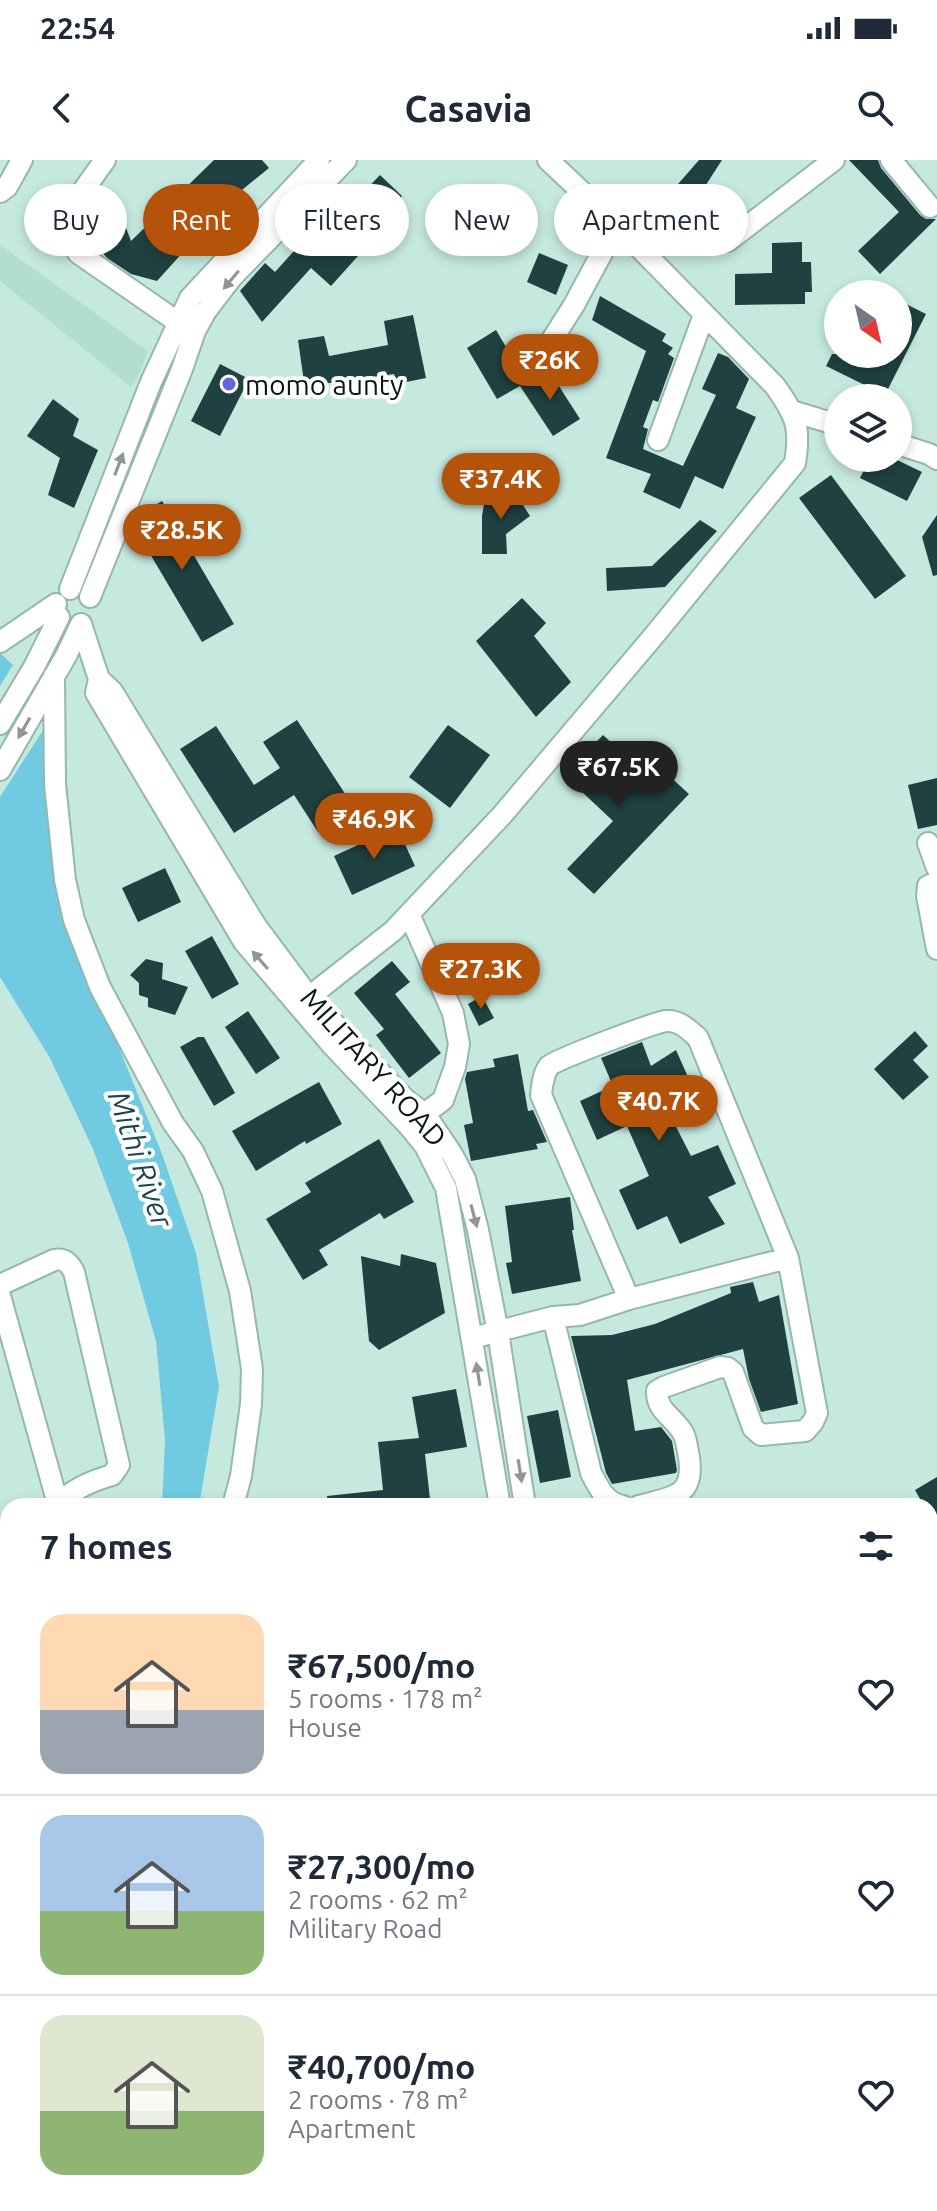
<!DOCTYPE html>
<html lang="en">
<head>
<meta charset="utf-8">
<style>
	:root { --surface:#fff; --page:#f6f6f7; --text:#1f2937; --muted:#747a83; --line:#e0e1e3; --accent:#b45309 }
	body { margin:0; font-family:Ubuntu,sans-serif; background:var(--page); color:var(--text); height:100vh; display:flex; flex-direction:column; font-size:30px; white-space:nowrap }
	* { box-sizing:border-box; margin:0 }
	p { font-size:26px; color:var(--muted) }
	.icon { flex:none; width:44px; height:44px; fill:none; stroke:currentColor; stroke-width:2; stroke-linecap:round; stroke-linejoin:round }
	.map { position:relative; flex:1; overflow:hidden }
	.panel { position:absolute; left:0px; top:1338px; width:938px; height:714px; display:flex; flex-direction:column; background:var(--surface); border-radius:24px 24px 0 0; box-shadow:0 4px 12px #0003 }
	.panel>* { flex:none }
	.top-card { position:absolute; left:24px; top:24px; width:890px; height:72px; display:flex; gap:16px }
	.needle { width:52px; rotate:146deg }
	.controls { position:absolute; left:824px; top:120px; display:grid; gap:16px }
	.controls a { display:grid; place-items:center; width:88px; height:88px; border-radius:50%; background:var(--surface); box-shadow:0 4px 12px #0003; font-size:40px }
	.price { position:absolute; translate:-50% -68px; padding:0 18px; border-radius:28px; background:var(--accent); color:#fff; font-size:26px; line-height:52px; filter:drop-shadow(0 2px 4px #0008) }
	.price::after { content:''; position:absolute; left:50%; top:48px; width:24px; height:18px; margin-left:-12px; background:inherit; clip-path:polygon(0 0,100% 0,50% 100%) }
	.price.active { background:#222; color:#fff }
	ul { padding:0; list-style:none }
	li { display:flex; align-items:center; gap:24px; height:200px; padding:0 40px }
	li+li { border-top:2px solid var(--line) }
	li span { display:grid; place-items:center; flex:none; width:224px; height:160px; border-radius:24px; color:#555 }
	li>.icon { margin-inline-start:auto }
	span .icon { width:96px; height:96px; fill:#fffc; stroke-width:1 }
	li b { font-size:34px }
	h2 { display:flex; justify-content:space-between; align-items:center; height:96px; padding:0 40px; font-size:34px }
	.chip { padding:0 28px; border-radius:36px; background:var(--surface); box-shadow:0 4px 12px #0003; font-size:28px; line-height:72px }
	.chip.active { background:var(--accent); color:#fff }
	.status { display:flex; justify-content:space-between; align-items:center; height:56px; padding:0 40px; background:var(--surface); direction:ltr }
	.status svg { height:22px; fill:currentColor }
	header { display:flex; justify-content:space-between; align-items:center; height:104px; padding:0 40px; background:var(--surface); font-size:36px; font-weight:600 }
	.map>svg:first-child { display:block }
	.built { fill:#b2ddd1 }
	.green { fill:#a0bc94 }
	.water { fill:#6fcae2 }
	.pier { fill:#c6e9df }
	.building { fill:#204141 }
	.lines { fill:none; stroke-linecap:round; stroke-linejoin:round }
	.minor-casing { stroke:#96b7ae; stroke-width:24 }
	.minor { stroke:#fff; stroke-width:20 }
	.oneway { fill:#919695 }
	.poi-dot { fill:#6265de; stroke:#fff; stroke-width:3 }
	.labels { text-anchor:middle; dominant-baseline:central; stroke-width:8; stroke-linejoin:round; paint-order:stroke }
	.poi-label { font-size:28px; fill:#0a1613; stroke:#fff; text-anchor:start }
	.street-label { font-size:28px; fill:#0a1613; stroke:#fff }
	.water-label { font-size:30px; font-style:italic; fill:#1c4650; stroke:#fff }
</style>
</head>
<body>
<div class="status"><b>22:54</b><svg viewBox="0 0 49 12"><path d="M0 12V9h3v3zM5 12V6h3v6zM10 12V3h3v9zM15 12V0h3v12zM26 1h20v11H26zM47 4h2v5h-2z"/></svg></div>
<header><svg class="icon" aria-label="back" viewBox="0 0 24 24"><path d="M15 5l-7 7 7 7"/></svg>Casavia<svg class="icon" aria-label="search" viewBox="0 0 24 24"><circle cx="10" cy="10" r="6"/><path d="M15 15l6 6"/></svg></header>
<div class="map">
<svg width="937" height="2051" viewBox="0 0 937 2051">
	<rect width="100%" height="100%" fill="#c6e9df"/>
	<path class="built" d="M0 85 148 191 140 213 131 227 0 121Z"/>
	<path class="green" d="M937 1671V1927L930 1932V1679Z
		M558 2044H745L736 2051H565Z"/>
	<path class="water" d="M0 493 13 505 47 564 58 737 162 994 196 1093 219 1227 199 1346H162L165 1280 156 1181 128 1083 93 989 50 898 0 817Z
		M8 1607V1678L0 1689V1618Z
		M0 1845 8 1856V1939H0Z
		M355 2044H441L447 2051H361Z"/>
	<path class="pier" d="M13 505 47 564 0 637V526Z"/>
	<path class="building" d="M214 0H262L269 8 231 39 157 121 131 114 107 98 84 71 81 62 112 31 131 81Z
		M699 0H722L702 31 734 51 718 73 665 39Z
		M849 0H878L881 8 920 55 926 59H936L880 114 858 91 899 52Z
		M380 15 402 36 383 59 350 89 358 96 331 126 311 108 262 162 240 131 265 103 275 112 320 62 328 69Z
		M802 82V102H811L812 132H805V144L735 145V114L772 113V83Z
		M539 93 568 105 556 135 527 122Z
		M600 136 666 174 662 181 673 188 668 194 674 198 658 242 653 240 643 267 648 269 643 289 683 306 716 235 702 229 718 193 728 197 749 219 736 248 756 257 723 329 695 316 680 349 643 332 651 314 606 298 646 191 592 160Z
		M898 140 926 154 885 235 826 206 832 194H898Z
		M413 155 426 218 397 224 394 214 322 224 321 219 304 222 298 180 324 176 329 196 388 185 384 161Z
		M496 170 527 222 497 239 467 188Z
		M220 204 249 219 220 276 191 261Z
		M548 209 580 259 553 276 520 226Z
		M53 239 79 259 73 276 98 290 74 348 48 335 60 298 27 276Z
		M870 298H893L922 312 907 341 860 318Z
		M831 315 906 416 875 439 799 338Z
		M511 326 530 356 506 374 507 394H482V356L484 344Z
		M162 341 234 464 202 482 133 365 137 356Z
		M937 355V415L933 416 922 377Z
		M700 360 717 371 665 427 607 431 606 408 652 406Z
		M522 438 546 463 534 476 571 522 536 557 476 481Z
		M297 560 355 649 318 672 294 635 234 673 180 589 216 566 254 625 280 608 263 582Z
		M448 565 490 595 450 648 409 617Z
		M603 575 657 625 667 614 689 634 594 734 567 709 613 661 564 615Z
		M937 618V665L918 669 908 625Z
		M397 667 415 706 352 735 334 696Z
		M165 708 181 742 138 762 122 728Z
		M212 776 239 824 212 839 185 791Z
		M146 799 163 803 162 819 188 827 175 855 148 847V838L139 835V823L130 815Z
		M392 801 410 822 395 834 441 893 409 918 376 875 384 869 354 833Z
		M482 836 494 858 479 866 468 844Z
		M248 851 280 898 256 914 225 867Z
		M915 871 928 886 913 900 929 917 903 940 874 909Z
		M198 877H204L235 933 214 946 180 887Z
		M642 882 651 906 676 890 696 935 667 949 691 996 718 985 736 1024 708 1037 725 1064 680 1084 667 1056 637 1070 619 1030 649 1016 627 966 597 980 580 941 613 926 601 898Z
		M518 894 528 951 533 950 547 982 536 984 538 989 471 1001 464 965 473 963 465 919 467 912 495 907 493 899Z
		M319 922 342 964 306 984 305 981 256 1011 232 971Z
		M379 979 414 1042 384 1059 380 1053 319 1090 328 1105 303 1120 266 1059 311 1032 305 1023Z
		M570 1037 574 1070H572L581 1121 512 1134 506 1103 512 1102 505 1046Z
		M401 1094 436 1103 445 1153 379 1190 369 1181 361 1096 400 1106Z
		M753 1122 759 1142 779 1135 798 1244 761 1252 749 1219 743 1189 627 1220 635 1271 661 1267 672 1281 677 1310 676 1313 612 1324 606 1313 571 1176 612 1175 655 1164 731 1133 730 1127Z
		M456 1229 467 1287 425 1294 430 1339 382 1346H328L327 1336 383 1330 378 1282 419 1278 412 1237Z
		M558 1250 571 1317 540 1323 527 1256Z
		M937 1317V1368L930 1356V1346H924L915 1330Z"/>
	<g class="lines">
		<g class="minor-casing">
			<path id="minor" d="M105 0 65 56 78 93 179 163 191 170
				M891 0 930 47
				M0 32 7 27 22 0
				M728 81 834 0
				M541 197 574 145 617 65
				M792 251 838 265
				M658 280 704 155
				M898 284 929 294 937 299
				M70 429 151 222 190 138 319 0
				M90 437 182 209 195 171 206 151 232 117 346 0
				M81 464 99 519 112 531 256 766 309 837 405 939 425 954 452 994 465 1019 478 1070 498 1172 525 1346
				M0 482 56 444
				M54 516 55 624 65 720 74 760 100 827 173 963 193 991 212 1031 240 1131 252 1209 251 1244 241 1316 233 1346
				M99 519 96 533 244 782 332 885 408 965 425 986 446 1028 500 1346
				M0 564 34 507 59 457
				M0 610 66 496 81 464
				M928 683 937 708
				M937 722 928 726 927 736 937 789
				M409 754 453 853 459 884 455 907 443 940 416 960
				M309 837 393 771 503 654 652 478 795 303C801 266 796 256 775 226L617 65 548 0
				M0 1125 54 1100C65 1098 69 1103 74 1112L119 1305 112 1315C92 1321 71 1329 58 1346
				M0 1136 58 1344
				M553 1157 591 1313C599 1328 605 1343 623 1346
				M472 1178 553 1157 580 1155 629 1139 788 1098 698 878C689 870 680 860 666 861 656 862 554 900 549 906 543 914 542 926 541 935L629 1139
				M639 1346C671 1337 695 1338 689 1297 687 1289 687 1280 683 1273 675 1258 656 1251 657 1231L664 1227 720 1207 728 1208 733 1212 753 1268 761 1275 805 1271 813 1262 817 1253 788 1098
				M0 1485 8 1482
				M0 1782 1 1771 8 1758
				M0 1806 8 1830
				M930 1958 937 1952
				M496 2044 499 2051
				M515 2044 518 2051
				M795 2051 806 2044"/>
		</g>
		<use href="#minor" class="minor"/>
	</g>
	<defs><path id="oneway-solid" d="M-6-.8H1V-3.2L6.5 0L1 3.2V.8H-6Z" transform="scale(2)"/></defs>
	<g class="oneway">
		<use href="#oneway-solid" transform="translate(231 120) rotate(130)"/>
		<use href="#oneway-solid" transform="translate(119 304) rotate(-69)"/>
		<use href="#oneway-solid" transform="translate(24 568) rotate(120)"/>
		<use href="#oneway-solid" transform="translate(260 800) rotate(-131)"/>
		<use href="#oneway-solid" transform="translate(474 1056) rotate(75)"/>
		<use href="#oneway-solid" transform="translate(478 1214) rotate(-99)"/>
		<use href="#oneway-solid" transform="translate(520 1311) rotate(81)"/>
	</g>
	<circle class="poi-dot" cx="229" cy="224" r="8"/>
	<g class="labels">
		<g class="poi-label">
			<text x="245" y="224">momo aunty</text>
		</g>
		<g class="street-label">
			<text transform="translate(374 907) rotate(48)">MILITARY ROAD</text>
		</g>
		<g class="water-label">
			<text transform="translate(141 999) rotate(71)">Mithi River</text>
		</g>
	</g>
</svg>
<div class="controls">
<a><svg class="needle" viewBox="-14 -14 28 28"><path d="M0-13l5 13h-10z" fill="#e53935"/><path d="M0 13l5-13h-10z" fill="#747a83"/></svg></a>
<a><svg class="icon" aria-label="layers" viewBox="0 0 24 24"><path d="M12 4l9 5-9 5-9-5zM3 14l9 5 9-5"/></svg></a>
</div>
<b class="price" style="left:550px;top:242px">₹26K</b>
<b class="price" style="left:501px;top:361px">₹37.4K</b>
<b class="price" style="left:182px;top:412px">₹28.5K</b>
<b class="price active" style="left:619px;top:649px">₹67.5K</b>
<b class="price" style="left:374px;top:701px">₹46.9K</b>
<b class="price" style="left:481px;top:851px">₹27.3K</b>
<b class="price" style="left:659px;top:983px">₹40.7K</b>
<div class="top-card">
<a class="chip">Buy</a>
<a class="chip active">Rent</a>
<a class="chip">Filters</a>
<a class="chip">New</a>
<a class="chip">Apartment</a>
</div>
<section class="panel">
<h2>7 homes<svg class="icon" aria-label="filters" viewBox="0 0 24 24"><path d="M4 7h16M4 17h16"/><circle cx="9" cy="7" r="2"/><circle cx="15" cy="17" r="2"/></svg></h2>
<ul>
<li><span style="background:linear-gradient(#ffd9b3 60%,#9aa5b1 0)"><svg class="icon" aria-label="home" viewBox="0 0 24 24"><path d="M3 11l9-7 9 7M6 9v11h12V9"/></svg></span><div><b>₹67,500/mo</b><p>5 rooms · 178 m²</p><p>House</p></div><svg class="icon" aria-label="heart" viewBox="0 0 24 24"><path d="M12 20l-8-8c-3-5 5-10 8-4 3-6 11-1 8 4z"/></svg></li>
<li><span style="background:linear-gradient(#a9c7e8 60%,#8fb573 0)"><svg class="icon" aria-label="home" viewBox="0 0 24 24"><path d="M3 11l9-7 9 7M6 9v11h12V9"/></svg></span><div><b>₹27,300/mo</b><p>2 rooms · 62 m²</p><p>Military Road</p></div><svg class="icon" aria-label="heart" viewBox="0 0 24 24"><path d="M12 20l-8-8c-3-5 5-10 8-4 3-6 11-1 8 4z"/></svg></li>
<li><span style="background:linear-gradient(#dfe7d0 60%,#8fb573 0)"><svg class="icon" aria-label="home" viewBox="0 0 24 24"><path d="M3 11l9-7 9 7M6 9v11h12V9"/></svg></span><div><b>₹40,700/mo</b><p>2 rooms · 78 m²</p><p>Apartment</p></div><svg class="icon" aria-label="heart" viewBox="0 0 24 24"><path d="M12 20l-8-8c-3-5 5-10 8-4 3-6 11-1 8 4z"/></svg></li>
</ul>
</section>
</div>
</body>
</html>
